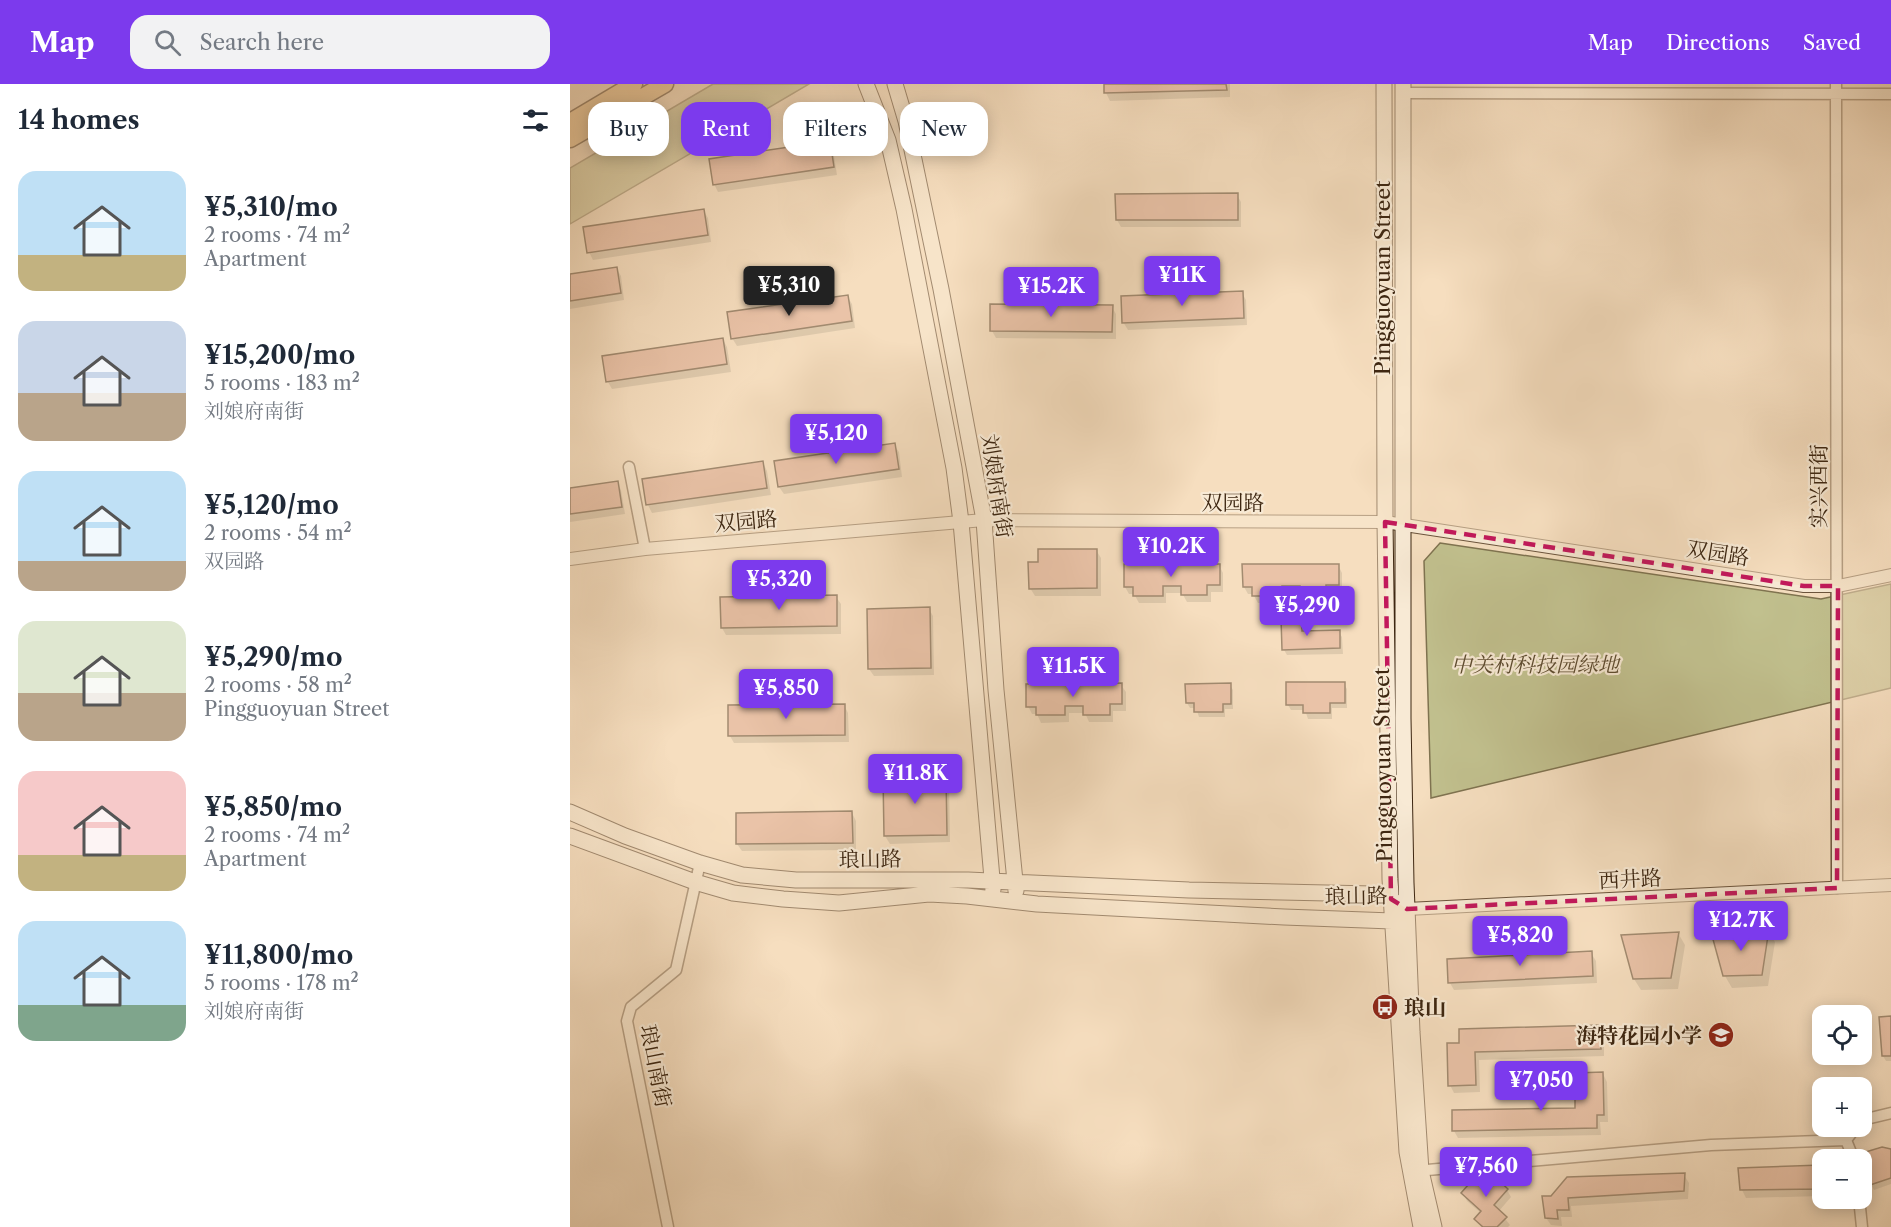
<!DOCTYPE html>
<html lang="en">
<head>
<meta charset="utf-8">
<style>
	:root { --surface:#fff; --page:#f2f2f3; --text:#1f2937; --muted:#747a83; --accent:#7c3aed }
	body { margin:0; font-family:"Libre Caslon Text","Noto Serif SC",serif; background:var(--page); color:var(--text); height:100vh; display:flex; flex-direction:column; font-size:22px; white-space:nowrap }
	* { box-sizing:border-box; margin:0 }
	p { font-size:20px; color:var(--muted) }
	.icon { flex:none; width:33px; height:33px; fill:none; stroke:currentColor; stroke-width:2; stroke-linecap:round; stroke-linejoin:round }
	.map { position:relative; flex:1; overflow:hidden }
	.details { display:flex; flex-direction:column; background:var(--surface); width:570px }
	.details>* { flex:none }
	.guide { position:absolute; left:18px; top:18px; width:570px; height:54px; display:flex; gap:12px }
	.fabs { position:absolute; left:1242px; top:921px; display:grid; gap:12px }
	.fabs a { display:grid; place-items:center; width:60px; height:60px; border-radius:12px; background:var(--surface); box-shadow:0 3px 15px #0003; font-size:30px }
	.price { position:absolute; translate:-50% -51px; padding:0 14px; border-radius:6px; background:var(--accent); color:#fff; font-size:20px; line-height:39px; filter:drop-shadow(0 2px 3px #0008) }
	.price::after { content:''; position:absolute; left:50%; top:36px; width:18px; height:14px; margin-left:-9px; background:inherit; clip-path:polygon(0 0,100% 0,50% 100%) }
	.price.active { background:#222; color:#fff }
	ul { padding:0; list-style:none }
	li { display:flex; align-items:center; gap:18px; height:150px; padding:0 18px }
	li span { display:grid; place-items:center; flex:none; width:168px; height:120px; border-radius:18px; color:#555 }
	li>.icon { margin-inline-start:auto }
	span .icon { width:72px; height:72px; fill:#fffc; stroke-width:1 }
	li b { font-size:26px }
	h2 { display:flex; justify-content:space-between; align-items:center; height:72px; padding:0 18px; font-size:26px }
	.pill { padding:0 21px; border-radius:18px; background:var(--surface); box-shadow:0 3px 15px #0003; font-size:21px; line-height:54px }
	.pill.active { background:var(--accent); color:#fff }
	header { display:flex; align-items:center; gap:36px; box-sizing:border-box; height:84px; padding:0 30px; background:var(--accent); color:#fff }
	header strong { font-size:28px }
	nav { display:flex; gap:33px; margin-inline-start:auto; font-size:21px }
	.search { width:420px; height:54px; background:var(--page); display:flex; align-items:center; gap:15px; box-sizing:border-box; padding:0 21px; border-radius:18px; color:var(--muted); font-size:22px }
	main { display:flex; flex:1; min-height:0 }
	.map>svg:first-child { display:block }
	.green { fill:#c1c08e; stroke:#7f7350; stroke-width:1.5 }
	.shadow { fill:#0003 }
	.building { fill:#dca38d; stroke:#3d2611; stroke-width:1.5 }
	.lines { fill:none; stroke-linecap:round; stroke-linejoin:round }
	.minor-casing { stroke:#6b543c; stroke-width:13 }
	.tertiary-casing { stroke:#6b543c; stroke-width:14 }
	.secondary-casing { stroke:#3d2611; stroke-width:17 }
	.primary-casing { stroke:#3d2611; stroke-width:19 }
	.minor { stroke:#f8ead5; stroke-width:10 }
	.tertiary { stroke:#f8ead5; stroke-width:12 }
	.secondary { stroke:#f8ead5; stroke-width:15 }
	.primary { stroke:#eabf80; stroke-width:16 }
	.marked { fill:none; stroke:#c2185b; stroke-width:4.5; stroke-dasharray:12 8; stroke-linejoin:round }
	.labels { text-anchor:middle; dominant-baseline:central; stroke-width:4.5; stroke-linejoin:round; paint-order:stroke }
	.street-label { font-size:21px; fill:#3d2611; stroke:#f8ead5 }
	.park-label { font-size:21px; font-style:italic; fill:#5e4c30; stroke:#f8ead5 }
	.poi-label { font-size:21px; font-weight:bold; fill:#3d2611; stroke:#f8ead5; text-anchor:start }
</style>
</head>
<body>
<header>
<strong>Map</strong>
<div class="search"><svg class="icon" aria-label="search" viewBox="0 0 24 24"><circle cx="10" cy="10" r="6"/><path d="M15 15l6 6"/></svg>Search here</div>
<nav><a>Map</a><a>Directions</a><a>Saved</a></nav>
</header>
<main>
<section class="details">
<h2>14 homes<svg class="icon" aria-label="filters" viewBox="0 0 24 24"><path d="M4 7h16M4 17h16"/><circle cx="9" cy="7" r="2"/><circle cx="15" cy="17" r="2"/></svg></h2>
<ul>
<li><span style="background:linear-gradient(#bfe0f5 70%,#c2b280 0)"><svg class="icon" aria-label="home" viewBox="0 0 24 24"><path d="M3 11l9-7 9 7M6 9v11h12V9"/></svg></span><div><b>¥5,310/mo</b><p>2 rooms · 74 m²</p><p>Apartment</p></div></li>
<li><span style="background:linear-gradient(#c9d6e8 60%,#b9a48a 0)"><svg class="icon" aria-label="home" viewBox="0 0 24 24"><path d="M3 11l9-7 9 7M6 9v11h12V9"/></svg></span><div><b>¥15,200/mo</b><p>5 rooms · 183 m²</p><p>刘娘府南街</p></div></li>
<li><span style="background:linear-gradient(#bfe0f5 75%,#b9a48a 0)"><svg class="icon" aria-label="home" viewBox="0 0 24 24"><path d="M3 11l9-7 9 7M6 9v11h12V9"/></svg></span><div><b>¥5,120/mo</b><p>2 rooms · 54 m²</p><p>双园路</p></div></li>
<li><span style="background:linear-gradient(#dfe7d0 60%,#b9a48a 0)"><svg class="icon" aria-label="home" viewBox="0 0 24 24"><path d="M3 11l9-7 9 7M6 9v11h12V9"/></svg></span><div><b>¥5,290/mo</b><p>2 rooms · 58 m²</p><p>Pingguoyuan Street</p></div></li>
<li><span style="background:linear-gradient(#f6c9c9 70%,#c2b280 0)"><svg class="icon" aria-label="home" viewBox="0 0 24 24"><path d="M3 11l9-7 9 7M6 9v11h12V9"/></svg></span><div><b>¥5,850/mo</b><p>2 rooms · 74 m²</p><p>Apartment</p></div></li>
<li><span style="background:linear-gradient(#bfe0f5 70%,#7fa58c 0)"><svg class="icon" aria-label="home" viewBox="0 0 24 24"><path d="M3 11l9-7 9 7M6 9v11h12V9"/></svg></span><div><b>¥11,800/mo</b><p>5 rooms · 178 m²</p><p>刘娘府南街</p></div></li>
</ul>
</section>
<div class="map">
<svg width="1321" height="1143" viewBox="0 0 1321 1143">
	<rect width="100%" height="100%" fill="#f5debf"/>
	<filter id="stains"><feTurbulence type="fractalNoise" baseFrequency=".00333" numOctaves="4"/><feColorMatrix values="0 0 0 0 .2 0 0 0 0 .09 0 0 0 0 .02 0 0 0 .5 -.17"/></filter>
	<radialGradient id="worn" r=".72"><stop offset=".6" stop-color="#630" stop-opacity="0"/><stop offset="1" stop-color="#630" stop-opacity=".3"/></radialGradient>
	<path class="green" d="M143 0H239L0 140V84Z
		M870 459 1251 515 1321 500V604L861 714 854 477Z"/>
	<path class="shadow" d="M536 0H660V13L540 17 536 9Z
		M259 58 263 66 267 91 148 108 144 100Z
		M667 111 671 118V143H551L547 136Z
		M133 126 138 134 141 158 23 176 19 168Z
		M46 184 51 192 54 216 0 225V191Z
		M672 209 676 216 677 241 558 246 553 238Z
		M277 212 282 220 285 244 167 262 162 254Z
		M542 223 546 230V255L426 254 422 247Z
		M153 256 157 263 161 288 42 305 38 298Z
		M324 361 329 368 332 393 214 410 209 403 206 378Z
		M193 379 197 387 201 411 82 429 78 421 74 397Z
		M47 398 51 406 55 430 0 438V405Z
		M526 466 531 474V512H465L460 504Z
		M649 481 653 489V508H641V518H617L612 509H596V519H569L564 510H559L555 503Z
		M768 481 772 489V508H759L760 519H735L731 510H715V519H688L683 510H678L674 503Z
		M266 513 271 520V550L156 551 152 544Z
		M359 525 363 532 364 591 304 592 299 585Z
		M731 535 734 541V549L769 548 772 553 773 570 717 571 714 566Z
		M774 600 777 605V624H762V635H738L735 626H721L718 621Z
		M551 601 556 608V627H543V638H519L515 629H499V638L471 639 467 630H462L458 622Z
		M660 601 663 606V625H655V633H629L626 624H620L617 619Z
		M274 621 278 629 279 658 164 659 160 652Z
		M375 692 379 700 380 758 320 760 315 752 314 693Z
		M282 729 286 737V766L172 767 167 760Z
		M1198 846 1205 858 1198 902 1162 904 1155 892Z
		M1108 849 1115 861 1108 905 1071 906 1064 895Z
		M1021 869 1026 877 1027 899 884 906 880 899Z
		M1321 933V977H1316L1313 972 1310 934Z
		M1029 943 1034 950V972L909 976 910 1008 884 1009 880 1001 891 960Z
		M1033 990 1037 998 1038 1038H1030L1031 1051 888 1054 884 1047 1007 1025Z
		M1312 1065 1321 1066V1100L1304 1106 1301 1100Z
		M1252 1083V1112L1176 1114 1172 1106 1170 1085Z
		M1114 1091 1119 1099 1118 1115 1001 1122 1002 1133H991L992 1142 981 1141 976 1134 974 1114Z
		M937 1106 941 1113 929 1127 940 1141 938 1143H911L906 1135 911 1129 897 1117 893 1109Z"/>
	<path class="building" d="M534 0H656L657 6 534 9Z
		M260 57 264 83 143 101 139 75Z
		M668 109V136H546L545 110Z
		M134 125 138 151 17 169 13 143Z
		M47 183 51 209 0 217V190Z
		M673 207 674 234 552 239 551 212Z
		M278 211 282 237 161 255 157 228Z
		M420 220 543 221 542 248 420 247Z
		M153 254 157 280 36 298 32 272Z
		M325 359 329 385 208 403 204 377Z
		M193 377 197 404 76 421 72 395Z
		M48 397 52 423 0 430V404Z
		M468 465H527V504L459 505 458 478H468Z
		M554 480H650V501H637V511H611V502H593V512H563V503H554Z
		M672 480H769V501H756V511H730V502H712V512H682V503H673Z
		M267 511V542L151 544 150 513Z
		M360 523 361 584 298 585 297 525Z
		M711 534H731L732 547 770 546V564L712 566Z
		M716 598H775V619H760V629H733V621H716Z
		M552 599V620H540V631H513V622H495V631H466V623H456V600Z
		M661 599V620H653V628H624V619H616L615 600Z
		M275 620V651L158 652V621Z
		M376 691 377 751 314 752 313 692Z
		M282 727 283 759 166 760V729Z
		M1199 845 1192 891 1153 892 1141 848Z
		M1109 848 1101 894 1063 895 1051 851Z
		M1022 867 1023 892 878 899 877 875Z
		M1321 932V972H1312L1309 933Z
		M1030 941 1031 965 905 968 906 1001 878 1002 877 959H889V945Z
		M1033 988 1034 1031H1027V1044L882 1047V1026L1005 1024V989Z
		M1312 1063 1321 1065V1094L1300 1101 1289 1070Z
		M1252 1081V1105L1170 1106 1168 1084Z
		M914 1083 938 1105 924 1121 937 1133 927 1143H913L904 1135 911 1127 891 1109Z
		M1115 1089 1114 1107 998 1114 999 1126H987L988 1135 975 1134 972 1112H981L997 1093Z"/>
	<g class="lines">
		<g class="minor-casing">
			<path id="minor" d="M1266 0 1267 804
				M833 9 1321 10
				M59 383 75 465
				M1292 1036 1321 1029
				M1276 1056 1284 1076
				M846 1087 1141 1061 1276 1056 1287 1042
				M1289 1114 1292 1143
				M98 1143 57 937 61 923 106 886 130 779"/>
		</g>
		<g class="tertiary-casing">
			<path id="tertiary" d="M0 475 75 465 414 436 815 438 1234 502H1268L1321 491
				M837 825 1321 801"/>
		</g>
		<g class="secondary-casing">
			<path id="secondary" d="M296 0 318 56 334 125 384 384 391 438 423 806
				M325 0 336 37 371 205 414 436 426 606 446 807
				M814 0 815 438 820 795 837 1068 851 1143
				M833 0V634L836 799 842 948 851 1087 864 1143
				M0 728 55 752 130 779 172 791 226 796H398L619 806 803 810 821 815 829 820
				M0 752 125 798 163 809 213 815 269 819 359 810 397 812 467 820 714 833 822 837 829 831"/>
		</g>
		<g class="primary-casing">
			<path id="primary" d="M0 38 64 0
				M0 55 95 0"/>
		</g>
		<use href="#minor" class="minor"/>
		<use href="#tertiary" class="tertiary"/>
		<use href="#secondary" class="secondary"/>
		<use href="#primary" class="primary"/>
	</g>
	<path d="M0 0H1321V1143H0ZM815 438 1234 502H1268L1267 804 837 825 821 815Z" fill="#f5debf" fill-opacity=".55" fill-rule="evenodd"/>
	<path class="marked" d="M815 438 1234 502H1268L1267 804 837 825 821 815Z"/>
	<defs>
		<g id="bus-disc" transform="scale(1.35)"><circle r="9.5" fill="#8f2418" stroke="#f8ead5"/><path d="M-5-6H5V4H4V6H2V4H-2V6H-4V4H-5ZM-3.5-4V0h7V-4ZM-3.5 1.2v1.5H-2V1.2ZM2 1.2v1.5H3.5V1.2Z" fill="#fff"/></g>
		<g id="school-disc" transform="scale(1.35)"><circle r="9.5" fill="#8f2418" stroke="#f8ead5"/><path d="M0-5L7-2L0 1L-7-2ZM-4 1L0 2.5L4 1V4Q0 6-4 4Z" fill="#fff"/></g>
	</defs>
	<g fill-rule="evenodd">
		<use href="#bus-disc" x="815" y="923"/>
		<use href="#school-disc" x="1151" y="951"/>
	</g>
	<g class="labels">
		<g class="street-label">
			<text transform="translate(812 194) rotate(-90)">Pingguoyuan Street</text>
			<text transform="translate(427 402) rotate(81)">刘娘府南街</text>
			<text transform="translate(1248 402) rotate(-90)">实兴西街</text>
			<text x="663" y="418">双园路</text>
			<text transform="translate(176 437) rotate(-5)">双园路</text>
			<text transform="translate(1148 469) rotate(9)">双园路</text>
			<text transform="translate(813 681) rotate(-91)">Pingguoyuan Street</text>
			<text transform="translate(300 775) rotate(-1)">琅山路</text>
			<text transform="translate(1060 795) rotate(-3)">西井路</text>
			<text transform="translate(786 812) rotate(-1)">琅山路</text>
			<text transform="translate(86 982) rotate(79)">琅山南街</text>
		</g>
		<g class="park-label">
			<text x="965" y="580">中关村科技园绿地</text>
		</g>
		<g class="poi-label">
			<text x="834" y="923">琅山</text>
			<text x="1132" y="951" text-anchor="end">海特花园小学</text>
		</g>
	</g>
	<rect width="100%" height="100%" filter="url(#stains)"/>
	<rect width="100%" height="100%" fill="url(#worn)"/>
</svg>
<div class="fabs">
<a><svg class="icon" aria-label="locate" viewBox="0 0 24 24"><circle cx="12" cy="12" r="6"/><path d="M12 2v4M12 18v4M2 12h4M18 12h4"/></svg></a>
<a>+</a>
<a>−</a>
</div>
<b class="price" style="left:612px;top:223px">¥11K</b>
<b class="price active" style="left:219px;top:233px">¥5,310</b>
<b class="price" style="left:481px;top:234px">¥15.2K</b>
<b class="price" style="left:266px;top:381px">¥5,120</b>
<b class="price" style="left:601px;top:494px">¥10.2K</b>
<b class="price" style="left:209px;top:527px">¥5,320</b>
<b class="price" style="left:737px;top:553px">¥5,290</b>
<b class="price" style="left:503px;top:614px">¥11.5K</b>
<b class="price" style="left:216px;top:636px">¥5,850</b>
<b class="price" style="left:345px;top:721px">¥11.8K</b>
<b class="price" style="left:1171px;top:868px">¥12.7K</b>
<b class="price" style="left:950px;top:883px">¥5,820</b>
<b class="price" style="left:971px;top:1028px">¥7,050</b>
<b class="price" style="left:916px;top:1114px">¥7,560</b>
<div class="guide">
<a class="pill">Buy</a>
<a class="pill active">Rent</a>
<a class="pill">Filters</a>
<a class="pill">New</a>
</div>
</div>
</main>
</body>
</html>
